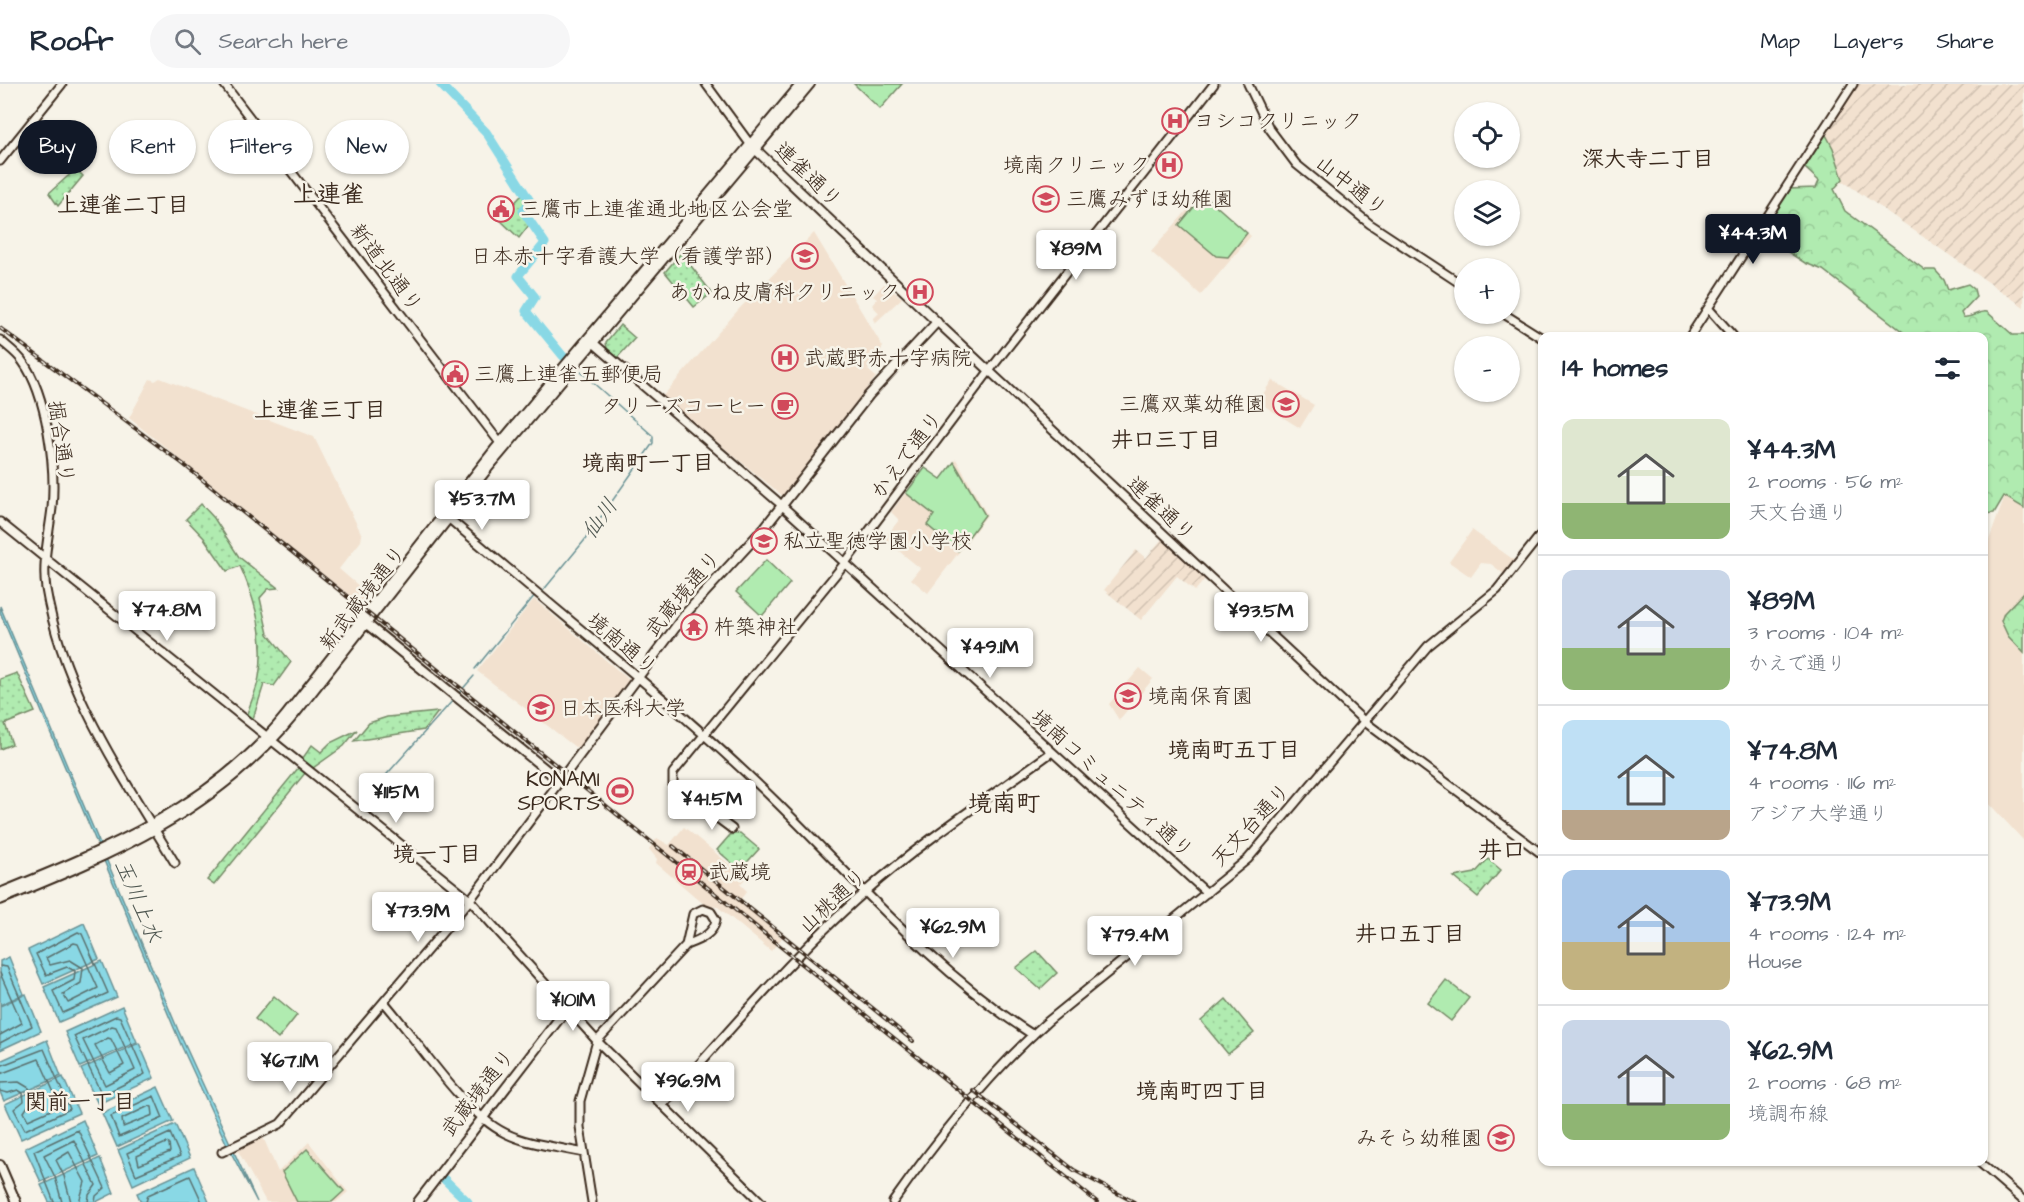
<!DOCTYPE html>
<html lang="en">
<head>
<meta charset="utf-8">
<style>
	:root { --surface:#fff; --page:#f6f6f7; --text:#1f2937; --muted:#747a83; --line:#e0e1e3; --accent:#111827 }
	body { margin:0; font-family:"Architects Daughter","Klee One",sans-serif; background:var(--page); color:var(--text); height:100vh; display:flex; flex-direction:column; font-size:22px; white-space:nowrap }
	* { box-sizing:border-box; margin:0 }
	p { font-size:20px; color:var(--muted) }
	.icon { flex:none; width:33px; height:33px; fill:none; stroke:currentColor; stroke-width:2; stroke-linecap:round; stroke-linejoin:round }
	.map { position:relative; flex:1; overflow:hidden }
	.drawer { position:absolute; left:1538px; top:248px; width:450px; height:834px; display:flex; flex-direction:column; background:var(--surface); border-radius:12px; box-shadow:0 2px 4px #0004 }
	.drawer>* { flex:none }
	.guide { position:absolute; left:18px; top:36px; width:570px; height:54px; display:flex; gap:12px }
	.tools { position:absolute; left:1454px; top:18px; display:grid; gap:12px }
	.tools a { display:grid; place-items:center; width:66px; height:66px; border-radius:50%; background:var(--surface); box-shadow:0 2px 4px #0004; font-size:30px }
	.price { position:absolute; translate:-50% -51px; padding:0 14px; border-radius:6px; background:#fff; color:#222; font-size:20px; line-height:39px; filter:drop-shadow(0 2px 3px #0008) }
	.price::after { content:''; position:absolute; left:50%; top:36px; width:18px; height:14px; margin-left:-9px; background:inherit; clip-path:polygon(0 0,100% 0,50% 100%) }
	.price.active { background:var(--accent); color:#fff }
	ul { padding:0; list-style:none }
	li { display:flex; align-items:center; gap:18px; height:150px; padding:0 24px }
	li+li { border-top:2px solid var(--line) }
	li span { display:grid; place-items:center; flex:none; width:168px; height:120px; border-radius:12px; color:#555 }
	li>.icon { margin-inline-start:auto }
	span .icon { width:72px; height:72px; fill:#fffc; stroke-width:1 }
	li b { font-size:26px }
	h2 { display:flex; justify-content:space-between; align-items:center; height:72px; padding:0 24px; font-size:26px }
	.tag { padding:0 21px; border-radius:27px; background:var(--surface); box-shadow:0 2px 4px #0004; font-size:21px; line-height:54px }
	.tag.active { background:var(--accent); color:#fff }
	header { display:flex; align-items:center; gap:36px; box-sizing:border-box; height:84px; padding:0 30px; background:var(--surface); border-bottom:2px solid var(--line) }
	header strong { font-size:28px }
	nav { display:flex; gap:33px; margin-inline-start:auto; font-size:21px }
	.search { width:420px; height:54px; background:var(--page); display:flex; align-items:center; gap:15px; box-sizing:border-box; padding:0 21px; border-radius:33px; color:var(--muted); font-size:22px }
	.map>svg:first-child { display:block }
	.built { fill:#f2e1cf }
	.industrial { fill:url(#industrial-furrows) }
	.grass { fill:url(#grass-dots); stroke:#768a67; stroke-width:1.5 }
	.forest { fill:url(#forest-crowns); stroke:#768a67; stroke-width:1.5 }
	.garden { fill:#b0ebb0; stroke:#768a67; stroke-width:1.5 }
	.water { fill:#89d8e5; stroke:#6a9295; stroke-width:1.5 }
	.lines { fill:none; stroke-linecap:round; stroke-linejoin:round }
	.shore { stroke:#5a706e; stroke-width:1.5 }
	.stream { stroke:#6a9295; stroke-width:1.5 }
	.river { stroke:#89d8e5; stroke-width:9 }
	.secondary-casing { stroke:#3b2a1e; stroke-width:11 }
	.primary-casing { stroke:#3b2a1e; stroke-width:12 }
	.secondary { stroke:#f7f3e8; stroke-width:7 }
	.primary { stroke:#f7f3e8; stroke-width:8 }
	.rail-casing { stroke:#3b2a1e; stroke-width:4 }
	.rail { stroke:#f7f3e8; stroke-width:1.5; stroke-dasharray:4.5; stroke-linecap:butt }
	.labels { text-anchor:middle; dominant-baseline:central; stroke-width:5; stroke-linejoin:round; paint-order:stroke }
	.poi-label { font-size:21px; fill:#3b2a1e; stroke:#f7f3e8; text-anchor:start }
	.street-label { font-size:21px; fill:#3b2a1e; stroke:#f7f3e8 }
	.neighbourhood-label { font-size:22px; font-weight:bold; fill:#3b2a1e; stroke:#f7f3e8 }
	.water-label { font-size:22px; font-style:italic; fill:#4e5650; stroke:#f7f3e8 }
	.quarter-label { font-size:24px; font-weight:bold; fill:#3b2a1e; stroke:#f7f3e8 }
</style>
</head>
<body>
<header>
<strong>Roofr</strong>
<div class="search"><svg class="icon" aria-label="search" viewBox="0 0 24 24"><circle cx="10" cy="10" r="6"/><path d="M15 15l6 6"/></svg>Search here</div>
<nav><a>Map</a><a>Layers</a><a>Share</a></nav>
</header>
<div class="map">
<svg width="2024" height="1118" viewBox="0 0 2024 1118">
	<defs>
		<pattern id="industrial-furrows" width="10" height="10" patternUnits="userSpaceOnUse" patternTransform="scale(1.5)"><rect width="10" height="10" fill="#f2e1cf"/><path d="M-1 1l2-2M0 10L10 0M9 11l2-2" fill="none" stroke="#d0c1b1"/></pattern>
		<pattern id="grass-dots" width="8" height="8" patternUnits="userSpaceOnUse" patternTransform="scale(1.5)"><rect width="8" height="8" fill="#b0ebb0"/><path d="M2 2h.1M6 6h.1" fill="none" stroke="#98ca97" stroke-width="1.8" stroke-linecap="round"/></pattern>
		<pattern id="forest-crowns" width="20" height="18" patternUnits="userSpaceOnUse" patternTransform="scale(1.5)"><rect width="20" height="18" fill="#b0ebb0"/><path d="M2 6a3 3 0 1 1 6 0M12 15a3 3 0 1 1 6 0" fill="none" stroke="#98ca97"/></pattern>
	</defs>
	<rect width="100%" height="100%" fill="#f7f3e8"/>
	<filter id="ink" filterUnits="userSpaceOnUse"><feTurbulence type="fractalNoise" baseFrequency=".0167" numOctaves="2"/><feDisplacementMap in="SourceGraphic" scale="12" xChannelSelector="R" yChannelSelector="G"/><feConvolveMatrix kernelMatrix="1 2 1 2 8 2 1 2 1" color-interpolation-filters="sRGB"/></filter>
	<g filter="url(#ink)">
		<path class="built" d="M1202 109 1251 152 1201 211 1151 168Z
			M814 149 883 263 868 286 876 293 783 412 662 313 739 225Z
			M884 200 902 214 875 239 873 235 879 229 872 221 877 215 873 212Z
			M160 294 314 353 362 451 361 457 339 485 368 510 360 520 129 334 150 295 155 297Z
			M1272 296 1314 321 1300 344 1258 318Z
			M2024 360V757L1983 713V455L1988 459Z
			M956 375 987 431 928 509 911 495 920 484 884 455 899 436 891 428 925 384 941 395Z
			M1472 446 1514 476 1504 490 1491 480 1481 479 1471 493 1449 478Z
			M534 515 628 595 629 599 580 662 575 663 477 587Z
			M1140 584 1153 595 1119 636 1109 620Z
			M684 743 746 794 740 800 747 807 739 817 782 854 771 867 718 823 706 822 656 779 657 775 649 765 657 754 669 761Z
			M263 1053 278 1088 309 1058 348 1108 336 1118H266L237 1065Z"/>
		<path class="industrial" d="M1858 0H2024V223L1824 84 1817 67Z
			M1162 455 1205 495 1195 507 1177 492 1141 536 1104 506 1136 466 1146 474Z"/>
		<path class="grass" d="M76 85 83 92 58 122 49 109Z
			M522 111 528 120 521 128 529 141 519 154 499 135Z
			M681 169 712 209 694 223 665 188Z
			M620 241 635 254 617 274 607 265 606 258Z
			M201 420 214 434 239 473 278 504 268 505 260 514 268 550 291 578 274 602 264 600 252 638 246 633C250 619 257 606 259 593 266 554 256 517 240 482L227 487 204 454 186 435Z
			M17 589 35 628 5 640 12 660 0 665V595Z
			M438 628 424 646 354 657 369 639 387 633Z
			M357 646 344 662 310 686 300 678 312 661 321 668 330 659Z
			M299 683 306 688 214 801 207 796Z
			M740 749 759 765 740 786 717 766 730 751Z
			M1488 775 1501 786 1478 813 1454 793 1475 789Z
			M1037 867 1057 889 1040 905 1016 884Z
			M1226 915 1254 949 1228 970 1201 937Z"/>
		<path class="forest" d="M1825 49 1833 64 1843 95 1834 105 1845 127 1925 186H1935L1944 196 1948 206 1968 200 1974 205 1976 213 1961 229 1963 233C1972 235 1978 226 1987 228L2013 251H2024V424L2004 412 1994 429 1983 430V338L1987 328 1983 321V252H1900L1903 248 1823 186 1805 179 1760 150 1788 105 1816 104 1819 97 1805 84Z
			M2024 508V569L2008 552 2001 537 2004 529Z"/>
		<path class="garden" d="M854 0H902L880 25Z
			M1204 111 1247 149 1228 173 1216 172 1179 141Z
			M954 378 985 431 958 467 927 441 934 431 906 409 925 384 941 395Z
			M766 476 790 499 762 532 736 508Z
			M1446 896 1469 914 1451 937 1428 919Z
			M274 912 297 931 278 955 255 935Z
			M307 1065 344 1107 332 1118H297L282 1088Z"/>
		<path class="water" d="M0 522 178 946 257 1118 227 1061 182 963 0 528Z
			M84 839 99 875 43 900 28 866Z
			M9 873 24 910 0 921V877Z
			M102 877 117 913 59 938 44 903Z
			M26 910 41 947 0 966V922Z
			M122 922 137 958 80 983 65 948Z
			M47 956 61 992 4 1017 0 1008V977Z
			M139 959 154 994 98 1020 81 985Z
			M63 993 79 1029 21 1055 5 1020Z
			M158 1003 173 1037 117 1063 102 1029Z
			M83 1036 98 1072 41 1098 25 1064Z
			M175 1040 190 1074 133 1101 118 1066Z
			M100 1074 114 1109 96 1118H49L41 1101Z
			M194 1083 209 1118H141L137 1109Z"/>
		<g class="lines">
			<path class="shore" d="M78 848 82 850 108 909 63 929 53 907 74 896 75 887 67 883 46 891 36 870Z
				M74 859 78 860 98 904 68 919 63 910 81 899 83 884 70 876 50 881 46 874Z
				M0 882 7 883 32 942 0 959
				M0 889 22 939 0 951
				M116 932 120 933 145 990 102 1011 74 952Z
				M112 942 116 943 135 986 105 1001 83 956Z
				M108 954 111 955 124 981 110 989 95 961Z
				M0 982 44 965 70 1025 25 1046 14 1025 24 1017 23 1009 18 1006 8 1009 0 1007
				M0 990 39 975 60 1022 28 1036 24 1028 32 1016 29 1004 19 998 0 999
				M154 1012 163 1034 119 1053 111 1032Z
				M149 1022 152 1023 153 1031 123 1043 122 1035Z
				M170 1049 180 1072 136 1091 127 1069Z
				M166 1059 169 1060 170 1068 139 1081 137 1072Z
				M54 1118 34 1067 78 1046 105 1104 96 1112 95 1118
				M62 1118 55 1093 44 1071 74 1056 96 1101 89 1111 88 1118
				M71 1118 64 1092 56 1076 69 1068 85 1098 79 1118
				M146 1118 148 1111 190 1092 202 1118"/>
			<path class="stream" d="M542 508 584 457 653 359V352L581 288
				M475 585 535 511
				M459 609 474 592
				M363 717 454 615"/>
			<path class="river" d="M440 0 486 48 530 117 523 127 545 159 518 192 535 213 526 227 563 272
				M444 1095 468 1118"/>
			<g class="secondary-casing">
				<path id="secondary" d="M224 0 500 359
					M706 0 750 60
					M1248 0 1269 44 1296 80 1370 140 1464 202
					M0 77 62 0
					M1709 225 1733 252
					M1504 230 1542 254
					M937 238 1365 638 1542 770
					M1690 252 1853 0
					M0 256C8 263 18 270 23 278 47 311 56 383 52 424 49 450 42 479 46 505 63 608 123 692 175 779
					M590 256 777 417 1207 809
					M445 431C551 523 663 609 765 707 852 791 930 885 1033 951
					M0 438 470 816 597 957 761 1118
					M732 745 673 701V689L845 479 993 282 1214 0
					M384 918C416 954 462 1028 505 1049 529 1061 559 1063 584 1069
					M663 1021C728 948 793 871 866 807 924 756 990 713 1052 668
					M222 1068 280 1040 470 816 560 697
					M1978 1077 2024 1117
					M592 1118 580 1043V1017L597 957 686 861C699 856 713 851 716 836L711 828 703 825 693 830 686 861
					M893 1118C936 1057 991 987 1047 938L1248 775 1428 562 1497 506 1542 449"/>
			</g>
			<g class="primary-casing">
				<path id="primary" d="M363 537 560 697 687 528 765 443 869 311 937 238 753 63
					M0 809C106 766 213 722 286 631L496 364 801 0
					M0 816C115 769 213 729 294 631L488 384 810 0
					M0 1081 16 1118
					M418 1118 568 923"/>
			</g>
			<use href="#secondary" class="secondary"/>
			<use href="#primary" class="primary"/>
			<g class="rail-casing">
				<path id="rail" d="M0 244 183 380 1097 1118
					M673 762 913 957
					M973 1006 1074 1086 1134 1118"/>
			</g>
			<use href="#rail" class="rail"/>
		</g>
	</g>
	<defs>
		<g id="hospital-ring" transform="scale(1.35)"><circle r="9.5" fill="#f7f3e8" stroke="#d1495b" stroke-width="1.5"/><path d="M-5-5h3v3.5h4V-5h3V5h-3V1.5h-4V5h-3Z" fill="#d1495b"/></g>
		<g id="school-ring" transform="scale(1.35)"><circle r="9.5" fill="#f7f3e8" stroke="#d1495b" stroke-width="1.5"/><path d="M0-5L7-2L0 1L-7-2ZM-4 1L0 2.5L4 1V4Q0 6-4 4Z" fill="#d1495b"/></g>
		<g id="civic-ring" transform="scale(1.35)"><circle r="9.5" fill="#f7f3e8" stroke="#d1495b" stroke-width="1.5"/><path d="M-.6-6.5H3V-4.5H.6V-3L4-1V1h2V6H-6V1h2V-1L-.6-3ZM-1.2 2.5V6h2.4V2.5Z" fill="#d1495b"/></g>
		<g id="university-ring" transform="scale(1.35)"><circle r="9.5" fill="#f7f3e8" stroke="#d1495b" stroke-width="1.5"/><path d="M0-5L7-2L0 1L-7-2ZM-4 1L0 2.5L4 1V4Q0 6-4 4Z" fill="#d1495b"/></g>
		<g id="cafe-ring" transform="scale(1.35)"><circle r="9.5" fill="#f7f3e8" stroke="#d1495b" stroke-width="1.5"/><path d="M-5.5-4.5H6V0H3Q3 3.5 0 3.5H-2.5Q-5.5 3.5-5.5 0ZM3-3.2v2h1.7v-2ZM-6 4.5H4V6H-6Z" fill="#d1495b"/></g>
		<g id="temple-ring" transform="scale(1.35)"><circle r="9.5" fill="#f7f3e8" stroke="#d1495b" stroke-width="1.5"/><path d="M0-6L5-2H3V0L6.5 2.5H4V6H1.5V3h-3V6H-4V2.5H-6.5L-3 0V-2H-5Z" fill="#d1495b"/></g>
		<g id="stadium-ring" transform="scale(1.35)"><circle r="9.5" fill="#f7f3e8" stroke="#d1495b" stroke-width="1.5"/><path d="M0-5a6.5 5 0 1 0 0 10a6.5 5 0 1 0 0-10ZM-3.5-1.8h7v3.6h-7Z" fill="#d1495b"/></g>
		<g id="station-ring" transform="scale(1.35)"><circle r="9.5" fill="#f7f3e8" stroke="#d1495b" stroke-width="1.5"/><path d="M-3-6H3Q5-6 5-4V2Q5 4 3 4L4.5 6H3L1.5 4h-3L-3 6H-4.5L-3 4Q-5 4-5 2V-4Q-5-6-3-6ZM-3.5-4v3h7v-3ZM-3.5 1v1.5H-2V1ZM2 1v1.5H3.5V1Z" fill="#d1495b"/></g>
	</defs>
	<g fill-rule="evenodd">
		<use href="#hospital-ring" x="1175" y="37"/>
		<use href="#hospital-ring" x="1169" y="81"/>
		<use href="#school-ring" x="1046" y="115"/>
		<use href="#civic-ring" x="501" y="125"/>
		<use href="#university-ring" x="805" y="172"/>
		<use href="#hospital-ring" x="920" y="208"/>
		<use href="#hospital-ring" x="785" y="274"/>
		<use href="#civic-ring" x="455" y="290"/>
		<use href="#school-ring" x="1286" y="320"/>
		<use href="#cafe-ring" x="785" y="322"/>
		<use href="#school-ring" x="764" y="457"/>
		<use href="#temple-ring" x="694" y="543"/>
		<use href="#school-ring" x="1128" y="612"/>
		<use href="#university-ring" x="541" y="624"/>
		<use href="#stadium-ring" x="620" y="707"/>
		<use href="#station-ring" x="689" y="788"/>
		<use href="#school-ring" x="1501" y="1054"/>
	</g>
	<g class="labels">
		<g class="poi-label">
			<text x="1194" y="37">ヨシコクリニック</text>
			<text x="1150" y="81" text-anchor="end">境南クリニック</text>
			<text x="1066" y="115">三鷹みずほ幼稚園</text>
			<text x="520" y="125">三鷹市上連雀通北地区公会堂</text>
			<text x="786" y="172" text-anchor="end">日本赤十字看護大学（看護学部）</text>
			<text x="900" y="208" text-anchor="end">あかね皮膚科クリニック</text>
			<text x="804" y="274">武蔵野赤十字病院</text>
			<text x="474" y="290">三鷹上連雀五郵便局</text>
			<text x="1266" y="320" text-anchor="end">三鷹双葉幼稚園</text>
			<text x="766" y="322" text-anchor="end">タリーズコーヒー</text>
			<text x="783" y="457">私立聖徳学園小学校</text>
			<text x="714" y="543">杵築神社</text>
			<text x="1148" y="612">境南保育園</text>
			<text x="560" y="624">日本医科大学</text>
			<text x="600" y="695" text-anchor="end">KONAMI<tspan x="600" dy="24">SPORTS</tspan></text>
			<text x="708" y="788">武蔵境</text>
			<text x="1482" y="1054" text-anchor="end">みそら幼稚園</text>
		</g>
		<g class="street-label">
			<text transform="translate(808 91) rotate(44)">連雀通り</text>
			<text transform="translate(1351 102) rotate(38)">山中通り</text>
			<text transform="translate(386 184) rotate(53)">新道北通り</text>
			<text transform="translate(61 358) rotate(82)">掘合通り</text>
			<text transform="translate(907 371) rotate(-53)">かえで通り</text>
			<text transform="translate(1161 425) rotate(43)">連雀通り</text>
			<text transform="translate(683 510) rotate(-50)">武蔵境通り</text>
			<text transform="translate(363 514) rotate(-52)">新武蔵境通り</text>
			<text transform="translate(622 560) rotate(40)">境南通り</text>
			<text transform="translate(1112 700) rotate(42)">境南コミュニティ通り</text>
			<text transform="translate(1251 741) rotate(-47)">天文台通り</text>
			<text transform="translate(833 817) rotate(-43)">山桃通り</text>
			<text transform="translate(478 1009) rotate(-52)">武蔵境通り</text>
		</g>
		<g class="neighbourhood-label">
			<text x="1648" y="75">深大寺二丁目</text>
			<text x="123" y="121">上連雀二丁目</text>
			<text x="320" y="326">上連雀三丁目</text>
			<text x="1166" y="356">井口三丁目</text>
			<text x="648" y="379">境南町一丁目</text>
			<text x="1234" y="666">境南町五丁目</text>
			<text x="437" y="770">境一丁目</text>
			<text x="1410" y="850">井口五丁目</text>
			<text x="1202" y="1007">境南町四丁目</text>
			<text x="80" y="1018">関前一丁目</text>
		</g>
		<g class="water-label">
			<text transform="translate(600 435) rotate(-54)">仙川</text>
			<text transform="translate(138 817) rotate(67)">玉川上水</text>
		</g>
		<g class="quarter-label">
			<text x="329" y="111">上連雀</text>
			<text x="1004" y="720">境南町</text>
			<text x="1502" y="767">井口</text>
		</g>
	</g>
</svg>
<div class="tools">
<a><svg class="icon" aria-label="locate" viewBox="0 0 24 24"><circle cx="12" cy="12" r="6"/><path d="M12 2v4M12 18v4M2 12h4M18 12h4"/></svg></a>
<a><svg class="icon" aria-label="layers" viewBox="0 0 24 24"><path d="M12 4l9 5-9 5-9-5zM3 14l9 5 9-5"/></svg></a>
<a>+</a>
<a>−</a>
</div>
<b class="price active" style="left:1753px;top:181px">¥44.3M</b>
<b class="price" style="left:1076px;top:197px">¥89M</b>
<b class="price" style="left:482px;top:447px">¥53.7M</b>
<b class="price" style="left:167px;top:558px">¥74.8M</b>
<b class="price" style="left:1261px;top:559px">¥93.5M</b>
<b class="price" style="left:990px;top:595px">¥49.1M</b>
<b class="price" style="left:396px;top:740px">¥115M</b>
<b class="price" style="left:712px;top:747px">¥41.5M</b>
<b class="price" style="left:418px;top:859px">¥73.9M</b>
<b class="price" style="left:953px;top:875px">¥62.9M</b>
<b class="price" style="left:1135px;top:883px">¥79.4M</b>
<b class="price" style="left:573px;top:948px">¥101M</b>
<b class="price" style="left:290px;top:1009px">¥67.1M</b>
<b class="price" style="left:688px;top:1029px">¥96.9M</b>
<div class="guide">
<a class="tag active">Buy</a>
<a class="tag">Rent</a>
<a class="tag">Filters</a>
<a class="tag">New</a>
</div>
<section class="drawer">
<h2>14 homes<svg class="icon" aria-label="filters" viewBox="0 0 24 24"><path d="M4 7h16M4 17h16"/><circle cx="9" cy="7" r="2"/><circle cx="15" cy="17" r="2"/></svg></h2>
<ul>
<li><span style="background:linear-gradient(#dfe7d0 70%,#8fb573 0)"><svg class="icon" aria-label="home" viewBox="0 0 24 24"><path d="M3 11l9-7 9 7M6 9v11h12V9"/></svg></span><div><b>¥44.3M</b><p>2 rooms · 56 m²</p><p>天文台通り</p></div></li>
<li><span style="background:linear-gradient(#c9d6e8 65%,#8fb573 0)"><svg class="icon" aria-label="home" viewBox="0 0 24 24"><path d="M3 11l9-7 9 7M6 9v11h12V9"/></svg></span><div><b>¥89M</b><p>3 rooms · 104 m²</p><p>かえで通り</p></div></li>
<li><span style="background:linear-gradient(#bfe0f5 75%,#b9a48a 0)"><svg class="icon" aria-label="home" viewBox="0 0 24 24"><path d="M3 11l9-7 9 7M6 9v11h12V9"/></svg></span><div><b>¥74.8M</b><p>4 rooms · 116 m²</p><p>アジア大学通り</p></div></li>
<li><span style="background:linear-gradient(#a9c7e8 60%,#c2b280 0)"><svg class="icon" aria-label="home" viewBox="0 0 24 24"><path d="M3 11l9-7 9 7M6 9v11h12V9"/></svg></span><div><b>¥73.9M</b><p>4 rooms · 124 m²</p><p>House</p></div></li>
<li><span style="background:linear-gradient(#c9d6e8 70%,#8fb573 0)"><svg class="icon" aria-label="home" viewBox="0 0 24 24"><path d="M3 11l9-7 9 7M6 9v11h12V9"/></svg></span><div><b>¥62.9M</b><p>2 rooms · 68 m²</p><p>境調布線</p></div></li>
</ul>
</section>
</div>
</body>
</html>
